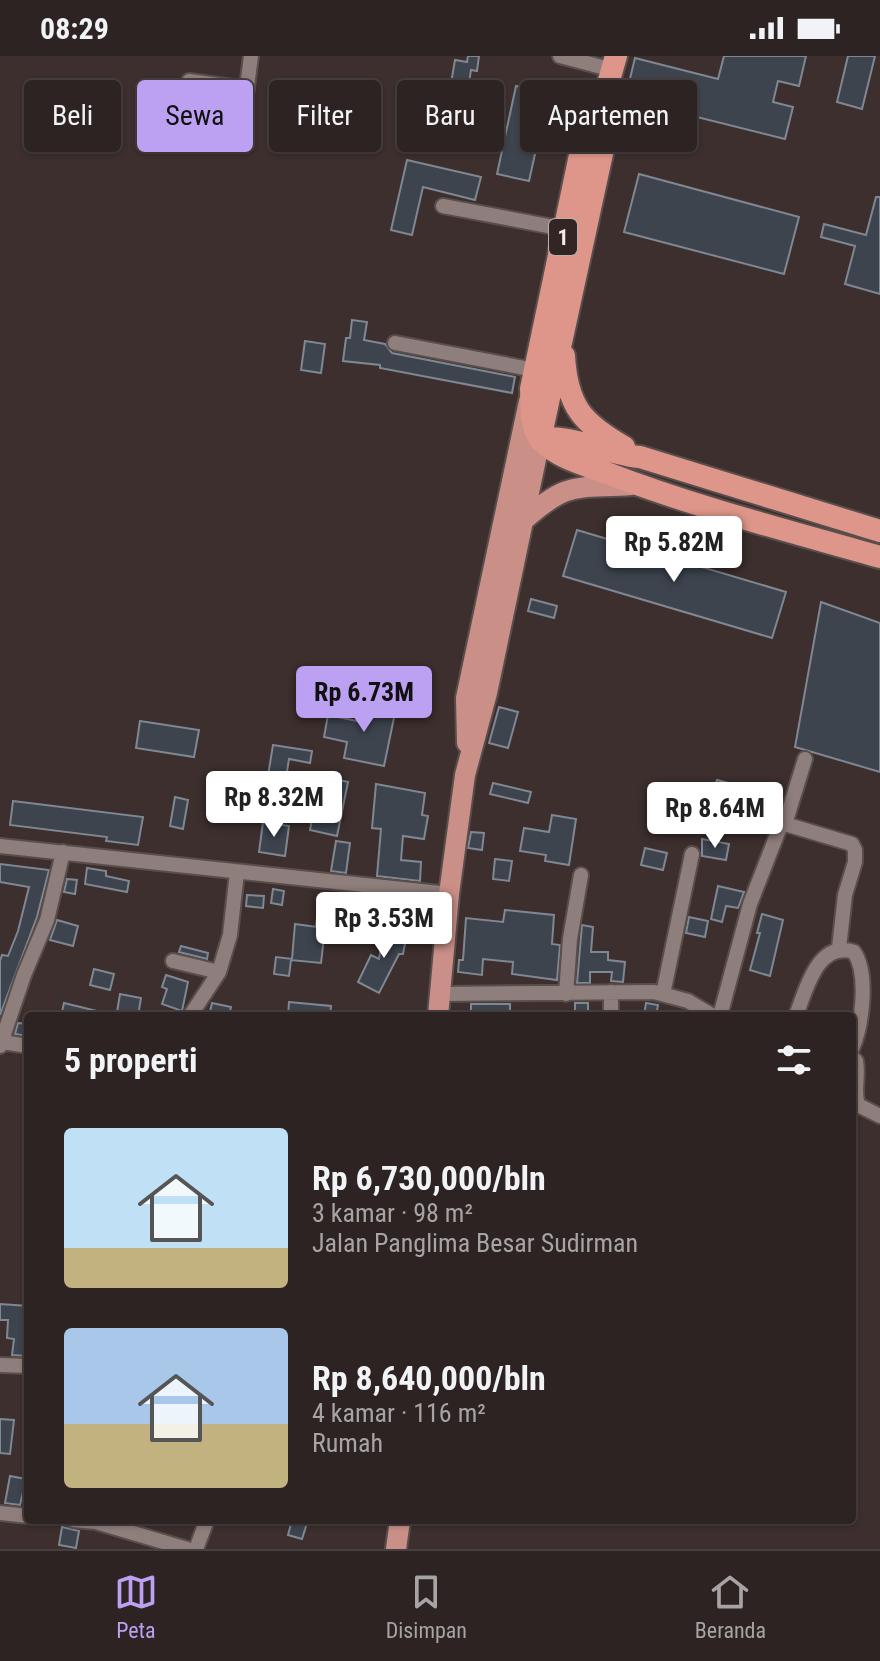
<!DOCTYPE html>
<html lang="id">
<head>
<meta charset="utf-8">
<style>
	:root { --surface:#2d2322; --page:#352b2a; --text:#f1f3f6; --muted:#a7a4a5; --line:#484040; --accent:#bca0f2 }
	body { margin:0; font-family:"Roboto Condensed",sans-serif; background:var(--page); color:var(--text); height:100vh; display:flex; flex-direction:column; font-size:30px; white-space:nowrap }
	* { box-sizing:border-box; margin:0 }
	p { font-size:26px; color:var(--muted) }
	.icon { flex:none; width:44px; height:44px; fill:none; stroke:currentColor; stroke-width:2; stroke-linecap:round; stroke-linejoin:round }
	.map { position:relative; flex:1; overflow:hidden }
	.drawer { position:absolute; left:24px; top:956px; width:832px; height:512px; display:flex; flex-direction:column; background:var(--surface); border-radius:8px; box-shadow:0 2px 6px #0004,0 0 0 2px var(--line) }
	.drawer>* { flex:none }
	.guide { position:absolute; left:24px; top:24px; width:832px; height:72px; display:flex; gap:16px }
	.price { position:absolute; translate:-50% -68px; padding:0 18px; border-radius:8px; background:#fff; color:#222; font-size:26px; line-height:52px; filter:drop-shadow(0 2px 4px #0008) }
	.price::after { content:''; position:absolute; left:50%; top:48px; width:24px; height:18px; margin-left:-12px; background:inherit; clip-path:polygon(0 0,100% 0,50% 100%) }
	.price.current { background:var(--accent); color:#111 }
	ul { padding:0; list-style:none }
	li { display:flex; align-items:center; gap:24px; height:200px; padding:0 40px }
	li span { display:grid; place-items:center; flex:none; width:224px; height:160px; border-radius:8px; color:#555 }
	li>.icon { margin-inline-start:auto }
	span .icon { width:96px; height:96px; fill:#fffc; stroke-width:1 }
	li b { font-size:34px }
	h2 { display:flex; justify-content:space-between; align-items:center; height:96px; padding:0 40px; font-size:34px }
	.pill { padding:0 28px; border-radius:8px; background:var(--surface); box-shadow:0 2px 6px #0004,0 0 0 2px var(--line); font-size:28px; line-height:72px }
	.pill.current { background:var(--accent); color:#111 }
	.status { display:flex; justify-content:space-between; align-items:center; height:56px; padding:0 40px; background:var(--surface); direction:ltr }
	.status svg { height:22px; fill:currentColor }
	.tabs { display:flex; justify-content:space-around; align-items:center; height:112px; border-top:2px solid var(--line); background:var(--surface); font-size:22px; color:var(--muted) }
	.tabs a { display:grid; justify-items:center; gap:4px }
	.tabs .current { color:var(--accent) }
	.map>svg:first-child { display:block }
	.building { fill:#3d444e; stroke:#7f8792; stroke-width:2 }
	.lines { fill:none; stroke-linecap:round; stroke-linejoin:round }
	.minor-casing { stroke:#594e4c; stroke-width:18 }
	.primary-casing { stroke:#594e4c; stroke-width:24 }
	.trunk-casing { stroke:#594e4c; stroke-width:26 }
	.minor { stroke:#8e7e7c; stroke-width:14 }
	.primary { stroke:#ca8f87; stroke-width:20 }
	.trunk { stroke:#de958a; stroke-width:22 }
	.labels { text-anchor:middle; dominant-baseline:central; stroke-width:6; stroke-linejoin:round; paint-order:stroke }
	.shield { fill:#322523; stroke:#b9afae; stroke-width:2 }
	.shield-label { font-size:22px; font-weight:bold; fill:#f3eae9 }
</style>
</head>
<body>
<div class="status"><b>08:29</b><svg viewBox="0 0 49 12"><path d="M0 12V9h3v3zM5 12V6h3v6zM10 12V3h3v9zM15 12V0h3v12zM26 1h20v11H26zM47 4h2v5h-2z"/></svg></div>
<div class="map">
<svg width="880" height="1493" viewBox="0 0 880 1493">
	<rect width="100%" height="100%" fill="#3c2f2d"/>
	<path class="building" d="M468 0H479L477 15 471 14 464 59 446 56 455 4 467 6Z
		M724 0H806L799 30 778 25 773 46 793 51 785 83 625 43 635 2 718 23Z
		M848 0H875L862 53 837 46Z
		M516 30 572 42 565 76 541 71 529 125 497 118Z
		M407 104 481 121 475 144 423 131 412 179 391 174Z
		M639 118 799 161 784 218 624 176Z
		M876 141H880V238L845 228 855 190 821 181 824 168 866 179Z
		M352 264 367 266 364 284 385 288 392 297 515 321 512 337 380 312V309L343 305 346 282H350Z
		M305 285 325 288 321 317 301 314Z
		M577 474 786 536 772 582 563 520Z
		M531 543 557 550 554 562 528 555Z
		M821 546 880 567V716L795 691Z
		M365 647 396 652 384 710 344 702 347 686 324 681 328 659 362 666Z
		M499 651 518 656 508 692 489 687Z
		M140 665 199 674 194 701 136 692Z
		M273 689 312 695 310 707 289 703 285 728 332 739 335 723 348 726 337 780 310 774 315 746 265 738Z
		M717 724 743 731 739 743 713 736Z
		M493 727 531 736 528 747 490 738Z
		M376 728 425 737 422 759 428 760 424 783 403 780 401 804 421 806 420 825 377 820 381 773 372 772Z
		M750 737 775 746 771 759 746 751Z
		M175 741 188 744 183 773 170 770Z
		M683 743 710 750 705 767 678 761Z
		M13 745 143 761 138 789 106 785 107 781 10 769Z
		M552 759 576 763 569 809 545 805 546 799 520 795 524 772 549 776Z
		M263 766 289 770 285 800 259 796Z
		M471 776 484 777 482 794 468 792Z
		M702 783 729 788 726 804 702 800Z
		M336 785 350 787 346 817 331 815Z
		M645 792 667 797 663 814 641 809Z
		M495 803 512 805 509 825 493 823Z
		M0 808 49 814 37 861 0 959V905L2 899 8 900 18 875 29 831 0 826Z
		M87 812 106 815V820L129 825 127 836 85 828Z
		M67 823 77 824 75 838 64 836Z
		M718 830 744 836 738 852 726 850 722 866 711 863Z
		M273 833 284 835 282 849 271 847Z
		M247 839 264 840 263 852 246 850Z
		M319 845 367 853 364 871 341 867 340 873 316 870Z
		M505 854 554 859 552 888 560 889 557 924 512 918 513 906 483 903 482 919 458 916 459 904H463L466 862 503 866Z
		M762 858 783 864 770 920 750 914 760 877H757Z
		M689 861 708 865 705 881 686 877Z
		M57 864 78 870 73 890 50 884Z
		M295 868 325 872 321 907 291 904 289 920 274 918 276 901 292 903Z
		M582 869 593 871 591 896H608V904L625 906 623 926 611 925 612 916H590V927H577Z
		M384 873 407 877 403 898H399L379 937 358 926 371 899 379 903Z
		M181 890 208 897 207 903 179 896Z
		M94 913 114 918 110 934 90 929Z
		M166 919 188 926 182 955 162 948 167 933 162 931Z
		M120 938 141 942 138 960 117 956Z
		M289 946 331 950 330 960H288Z
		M64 947 101 956 100 960H61Z
		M212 947 231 951 229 960H209Z
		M575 947H588V960H575Z
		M646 947 658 949 656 960H644Z
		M471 948H510V960H471Z
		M18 967 28 968V980L15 978Z
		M0 1248 28 1250V1300L12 1299 14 1283 7 1282 8 1264H0Z
		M0 1363 14 1364 10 1398 0 1397Z
		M10 1420 26 1423 20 1449 5 1447Z
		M292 1464H308L302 1483 288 1479Z
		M62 1471 79 1475 76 1492 59 1489Z"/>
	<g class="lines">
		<g class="minor-casing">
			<path id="minor" d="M560 0 613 14
				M189 25 247 33
				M244 54 251 0
				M443 150 564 173
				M395 287 535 314
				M785 768 805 703
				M0 790 449 838
				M173 905 219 916
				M439 938 654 936 688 945 713 960
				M566 938 570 883 581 819
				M663 938 692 798
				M190 960 219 916 230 879 237 816
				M611 960V936
				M720 960 750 848 780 771 785 768 852 788 855 794V806L845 839 839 892
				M796 960C806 933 818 884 854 896 869 918 862 970 852 993
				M2 986 28 990
				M0 990 24 919 47 864 63 796
				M852 1001 856 1005C859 1020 853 1035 858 1049L880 1060
				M0 1309 28 1310
				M0 1457 28 1460
				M73 1464 96 1466 187 1493
				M196 1493 207 1464"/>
		</g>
		<g class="primary-casing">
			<path id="primary" d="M524 464C569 424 576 433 631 429
				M467 687 466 642 529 345
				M438 960 449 838 465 719 487 637 540 384
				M396 1493 400 1464"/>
		</g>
		<g class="trunk-casing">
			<path id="trunk" d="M616 0 606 35 585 75 531 333C532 350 529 371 542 385 558 402 585 409 607 417 695 451 789 475 880 501
				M564 300C567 350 582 367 624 391
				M541 379 606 79V40
				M540 384C564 376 611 399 640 401L880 475"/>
		</g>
		<use href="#minor" class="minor"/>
		<use href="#primary" class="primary"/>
		<use href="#trunk" class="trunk"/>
	</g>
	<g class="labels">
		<rect class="shield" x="549" y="163" width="28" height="36" rx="6"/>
		<g class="shield-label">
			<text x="563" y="181">1</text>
		</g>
	</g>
</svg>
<b class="price" style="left:674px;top:528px">Rp 5.82M</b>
<b class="price current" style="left:364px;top:678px">Rp 6.73M</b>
<b class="price" style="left:274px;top:783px">Rp 8.32M</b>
<b class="price" style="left:715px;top:794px">Rp 8.64M</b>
<b class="price" style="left:384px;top:904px">Rp 3.53M</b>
<div class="guide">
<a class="pill">Beli</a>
<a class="pill current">Sewa</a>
<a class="pill">Filter</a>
<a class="pill">Baru</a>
<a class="pill">Apartemen</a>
</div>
<section class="drawer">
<h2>5 properti<svg class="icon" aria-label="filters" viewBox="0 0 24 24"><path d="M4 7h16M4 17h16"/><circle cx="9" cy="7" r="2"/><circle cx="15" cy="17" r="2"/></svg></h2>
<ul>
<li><span style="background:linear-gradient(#bfe0f5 75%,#c2b280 0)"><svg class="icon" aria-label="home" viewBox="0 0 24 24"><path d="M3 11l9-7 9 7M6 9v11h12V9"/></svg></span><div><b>Rp 6,730,000/bln</b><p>3 kamar · 98 m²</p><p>Jalan Panglima Besar Sudirman</p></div></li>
<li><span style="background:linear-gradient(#a9c7e8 60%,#c2b280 0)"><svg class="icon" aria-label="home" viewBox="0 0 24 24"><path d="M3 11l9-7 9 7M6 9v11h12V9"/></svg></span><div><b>Rp 8,640,000/bln</b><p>4 kamar · 116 m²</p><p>Rumah</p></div></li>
</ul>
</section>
</div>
<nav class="tabs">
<a class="current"><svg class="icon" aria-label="map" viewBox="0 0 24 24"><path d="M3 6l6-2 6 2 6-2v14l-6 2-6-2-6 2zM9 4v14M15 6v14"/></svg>Peta</a>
<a><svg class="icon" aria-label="saved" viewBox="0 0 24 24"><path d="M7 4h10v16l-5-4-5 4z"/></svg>Disimpan</a>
<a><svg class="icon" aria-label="home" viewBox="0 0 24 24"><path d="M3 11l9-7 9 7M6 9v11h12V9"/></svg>Beranda</a>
</nav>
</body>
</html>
